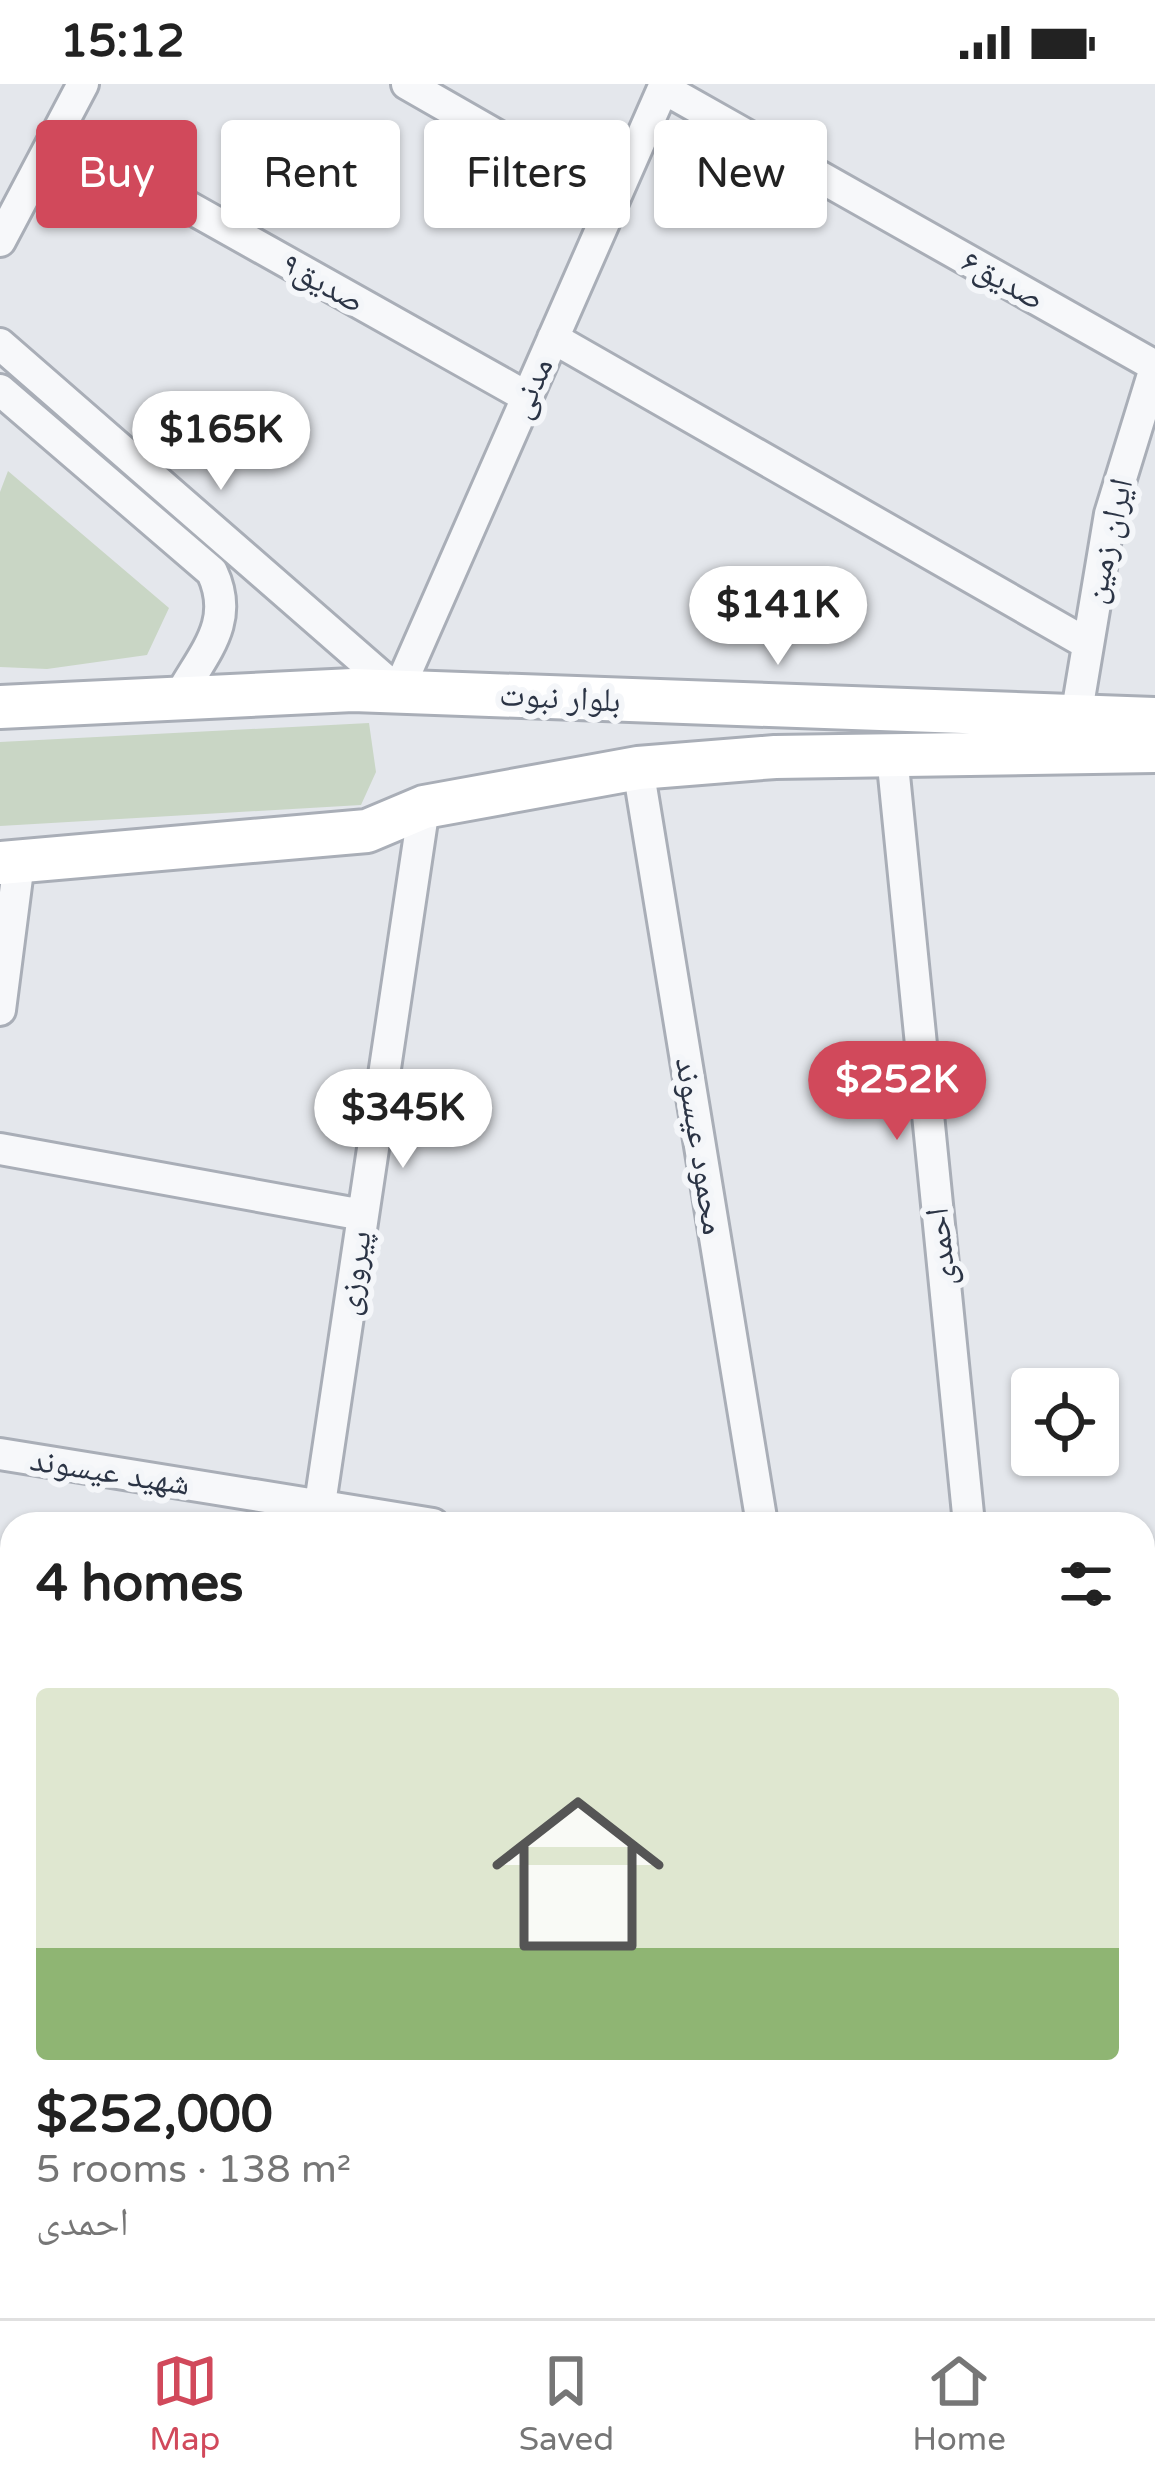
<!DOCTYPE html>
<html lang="en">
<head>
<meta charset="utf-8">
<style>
	:root { --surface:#fff; --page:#f2f2f2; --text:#222; --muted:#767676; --line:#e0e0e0; --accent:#d1495b }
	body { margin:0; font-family:"Varela Round","Noto Naskh Arabic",sans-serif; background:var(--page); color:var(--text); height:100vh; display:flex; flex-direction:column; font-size:45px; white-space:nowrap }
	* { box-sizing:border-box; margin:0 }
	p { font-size:39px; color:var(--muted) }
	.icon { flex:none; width:66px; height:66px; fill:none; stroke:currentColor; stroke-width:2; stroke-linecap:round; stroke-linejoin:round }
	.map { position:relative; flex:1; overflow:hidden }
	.panel { position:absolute; left:0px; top:1428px; width:1155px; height:807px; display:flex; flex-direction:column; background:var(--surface); border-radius:36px 36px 0 0; box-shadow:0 3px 9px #0004 }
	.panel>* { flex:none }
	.banner { position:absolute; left:36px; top:36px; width:1083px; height:108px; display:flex; gap:24px }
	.controls { position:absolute; left:1011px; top:1284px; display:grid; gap:24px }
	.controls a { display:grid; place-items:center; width:108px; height:108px; border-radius:12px; background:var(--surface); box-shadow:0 3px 9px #0004; font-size:60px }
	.price { position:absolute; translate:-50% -102px; padding:0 27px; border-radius:42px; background:#fff; color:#222; font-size:39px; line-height:78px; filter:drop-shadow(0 3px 6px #0008) }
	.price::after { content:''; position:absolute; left:50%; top:72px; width:36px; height:27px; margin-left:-18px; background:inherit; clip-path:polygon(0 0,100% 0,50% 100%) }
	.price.current { background:var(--accent); color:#fff }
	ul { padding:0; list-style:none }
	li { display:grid; align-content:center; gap:24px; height:636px; padding:0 36px }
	li span { display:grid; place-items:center; height:372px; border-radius:12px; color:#555 }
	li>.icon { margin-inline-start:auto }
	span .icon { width:216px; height:216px; fill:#fffc; stroke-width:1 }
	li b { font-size:51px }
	h2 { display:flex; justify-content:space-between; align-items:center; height:144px; padding:0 36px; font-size:51px }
	.tag { padding:0 42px; border-radius:12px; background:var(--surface); box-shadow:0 3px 9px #0004; font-size:42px; line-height:108px }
	.tag.current { background:var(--accent); color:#fff }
	.status { display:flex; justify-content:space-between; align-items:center; height:84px; padding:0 60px; background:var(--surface); direction:ltr }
	.status svg { height:33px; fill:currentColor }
	.tabs { display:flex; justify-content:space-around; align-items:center; height:168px; border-top:3px solid var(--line); background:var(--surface); font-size:33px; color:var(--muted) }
	.tabs a { display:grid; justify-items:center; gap:6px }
	.tabs .current { color:var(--accent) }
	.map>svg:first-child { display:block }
	.green { fill:#c9d6c5 }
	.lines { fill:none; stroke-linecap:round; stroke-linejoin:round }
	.lane-casing { stroke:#a9aeb7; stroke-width:21 }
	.street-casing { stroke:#a9aeb7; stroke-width:36 }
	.secondary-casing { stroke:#a9aeb7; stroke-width:48 }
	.lane { stroke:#f7f8fa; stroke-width:15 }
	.street { stroke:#f7f8fa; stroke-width:30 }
	.secondary { stroke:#fff; stroke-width:42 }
	.labels { text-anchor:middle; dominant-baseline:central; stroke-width:12; stroke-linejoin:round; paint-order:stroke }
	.street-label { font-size:33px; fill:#2b3445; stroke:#f4f6f9 }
</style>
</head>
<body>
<div class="status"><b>15:12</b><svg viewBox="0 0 49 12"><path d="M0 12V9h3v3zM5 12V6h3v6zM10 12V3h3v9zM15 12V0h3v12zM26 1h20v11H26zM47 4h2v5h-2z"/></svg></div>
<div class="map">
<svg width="1155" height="2234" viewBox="0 0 1155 2234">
	<rect width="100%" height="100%" fill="#e4e7ec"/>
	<path class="green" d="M8 387 169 524 147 571 47 585 0 583V408Z
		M369 639 376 688 361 721 0 742V658Z"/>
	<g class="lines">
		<g class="lane-casing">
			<path id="lane" d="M0 1872 12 1874"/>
		</g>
		<g class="street-casing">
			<path id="street" d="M407 0 613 118
				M663 4 1155 282
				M57 49 527 313
				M0 157 83 0
				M553 254 1086 559
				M0 260 398 607 665 0
				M0 306 212 488C236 539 203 569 178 615
				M1076 633 1110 430 1155 284
				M892 671 969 1440
				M638 684 762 1440
				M0 926 19 778
				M0 1065 363 1131
				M0 1370 433 1440
				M317 1440 424 723
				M0 1621 12 1623
				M0 2223 12 2219
				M476 2223 495 2234
				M752 2223 753 2234
				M891 2223 893 2234
				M1078 2223 1079 2234
				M89 2234 94 2223"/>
		</g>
		<g class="secondary-casing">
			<path id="secondary" d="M0 623 353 606 1155 635
				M0 779 367 747 424 723 638 684 775 673 1155 667
				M1143 1746 1155 1743
				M0 1986 12 1983"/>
		</g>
		<use href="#lane" class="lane"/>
		<use href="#street" class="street"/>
		<use href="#secondary" class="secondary"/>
	</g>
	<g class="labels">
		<g class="street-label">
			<text transform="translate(1003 196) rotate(29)">صدیق۶</text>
			<text transform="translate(323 199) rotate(29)">صدیق۹</text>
			<text transform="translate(531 304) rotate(-66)">مدنی</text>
			<text transform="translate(1108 457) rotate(-77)">ایران زمین</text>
			<text transform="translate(560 614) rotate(3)">بلوار نبوت</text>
			<text transform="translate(700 1062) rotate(81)">محمود عیسوند</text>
			<text transform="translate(941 1163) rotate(-96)">احمدی</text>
			<text transform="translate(354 1189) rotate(-81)">پیروزی</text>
			<text transform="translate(110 1388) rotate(9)">شهید عیسوند</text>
		</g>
	</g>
</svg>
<div class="controls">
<a><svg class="icon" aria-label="locate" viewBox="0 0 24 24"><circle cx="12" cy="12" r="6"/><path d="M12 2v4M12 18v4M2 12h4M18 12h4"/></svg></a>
</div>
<b class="price" style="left:221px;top:409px">$165K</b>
<b class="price" style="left:778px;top:584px">$141K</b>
<b class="price current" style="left:897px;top:1059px">$252K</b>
<b class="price" style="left:403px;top:1087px">$345K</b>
<div class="banner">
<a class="tag current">Buy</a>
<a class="tag">Rent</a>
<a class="tag">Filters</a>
<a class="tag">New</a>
</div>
<section class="panel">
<h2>4 homes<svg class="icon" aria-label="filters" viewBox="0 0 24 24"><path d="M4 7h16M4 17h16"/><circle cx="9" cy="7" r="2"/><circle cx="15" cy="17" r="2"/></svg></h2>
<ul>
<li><span style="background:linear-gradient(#dfe7d0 70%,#8fb573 0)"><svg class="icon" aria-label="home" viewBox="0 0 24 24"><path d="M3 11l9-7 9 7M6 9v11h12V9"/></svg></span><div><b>$252,000</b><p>5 rooms · 138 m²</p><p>احمدی</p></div></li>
</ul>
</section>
</div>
<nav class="tabs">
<a class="current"><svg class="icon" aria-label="map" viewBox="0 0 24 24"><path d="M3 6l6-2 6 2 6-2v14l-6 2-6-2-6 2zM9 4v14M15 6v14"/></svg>Map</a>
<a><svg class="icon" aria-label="saved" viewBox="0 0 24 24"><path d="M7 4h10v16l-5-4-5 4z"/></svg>Saved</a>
<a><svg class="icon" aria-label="home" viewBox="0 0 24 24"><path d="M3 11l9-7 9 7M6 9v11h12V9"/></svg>Home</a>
</nav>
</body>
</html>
